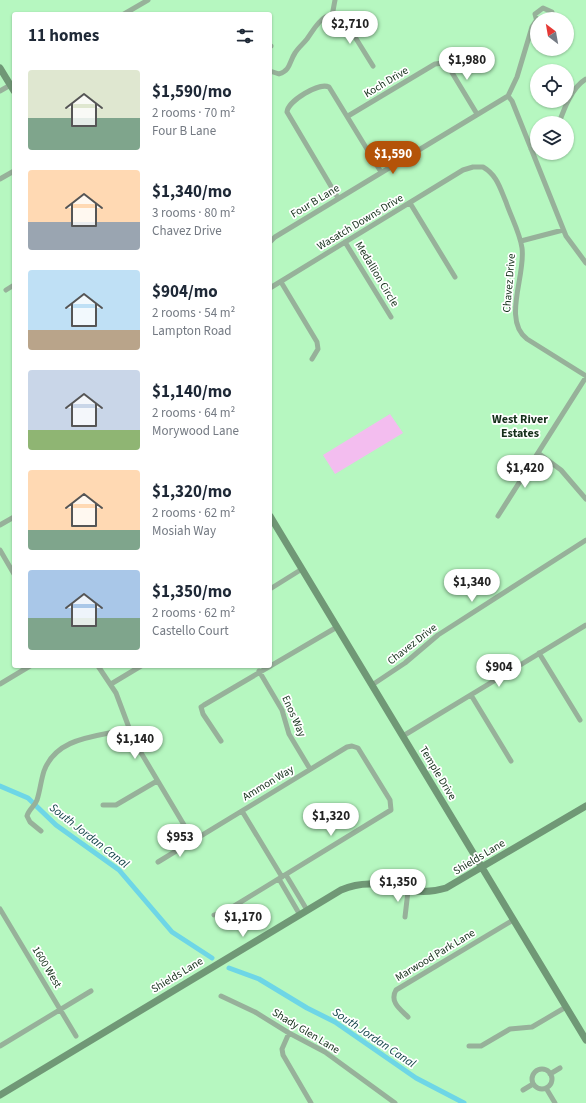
<!DOCTYPE html>
<html lang="en">
<head>
<meta charset="utf-8">
<style>
	:root { --surface:#fff; --page:#f6f6f7; --text:#1f2937; --muted:#747a83; --accent:#b45309 }
	body { margin:0; font-family:"Source Sans 3",sans-serif; background:var(--page); color:var(--text); height:100vh; display:flex; flex-direction:column; font-size:15px; white-space:nowrap }
	* { box-sizing:border-box; margin:0 }
	p { font-size:13px; color:var(--muted) }
	.icon { flex:none; width:22px; height:22px; fill:none; stroke:currentColor; stroke-width:2; stroke-linecap:round; stroke-linejoin:round }
	.map { position:relative; flex:1; overflow:hidden }
	.drawer { position:absolute; left:12px; top:12px; width:260px; height:656px; display:flex; flex-direction:column; background:var(--surface); border-radius:4px; box-shadow:0 1px 3px #0004 }
	.drawer>* { flex:none }
	.needle { width:26px; rotate:329deg }
	.tools { position:absolute; left:530px; top:12px; display:grid; gap:8px }
	.tools a { display:grid; place-items:center; width:44px; height:44px; border-radius:50%; background:var(--surface); box-shadow:0 1px 3px #0004; font-size:20px }
	.price { position:absolute; translate:-50% -34px; padding:0 9px; border-radius:14px; background:#fff; color:#222; font-size:13px; line-height:26px; filter:drop-shadow(0 1px 2px #0008) }
	.price::after { content:''; position:absolute; left:50%; top:24px; width:12px; height:9px; margin-left:-6px; background:inherit; clip-path:polygon(0 0,100% 0,50% 100%) }
	.price.on { background:var(--accent); color:#fff }
	ul { padding:0; list-style:none }
	li { display:flex; align-items:center; gap:12px; height:100px; padding:0 16px }
	li span { display:grid; place-items:center; flex:none; width:112px; height:80px; border-radius:4px; color:#555 }
	li>.icon { margin-inline-start:auto }
	span .icon { width:48px; height:48px; fill:#fffc; stroke-width:1 }
	li b { font-size:17px }
	h2 { display:flex; justify-content:space-between; align-items:center; height:48px; padding:0 16px; font-size:17px }
	.map>svg:first-child { display:block }
	.green { fill:#f3bdef }
	.lines { fill:none; stroke-linecap:round; stroke-linejoin:round }
	.canal { stroke:#6ed6e6; stroke-width:5 }
	.street { stroke:#97b19a; stroke-width:5 }
	.secondary { stroke:#709876; stroke-width:7 }
	.labels { text-anchor:middle; dominant-baseline:central; stroke-width:3.5; stroke-linejoin:round; paint-order:stroke }
	.street-label { font-size:11px; fill:#152f1a; stroke:#fff }
	.neighbourhood-label { font-size:12px; font-weight:bold; fill:#152f1a; stroke:#fff }
	.water-label { font-size:12px; font-style:italic; fill:#0d3e45; stroke:#fff }
</style>
</head>
<body>
<div class="map">
<svg width="586" height="1103" viewBox="0 0 586 1103">
	<rect width="100%" height="100%" fill="#b6f7c0"/>
	<path class="green" d="M390 414 403 433 335 474 323 455Z"/>
	<g class="lines">
		<path class="canal" d="M0 786 28 798 56 825 119 870 172 932 212 958
			M229 968 259 979 307 1008 335 1022 416 1078 464 1103"/>
		<path class="street" d="M124 14 148 0
			M332 16 335 0
			M537 22 535 14 543 8 552 12 553 19
			M270 46H271
			M270 71 279 74C291 70 289 62 295 53 298 48 303 44 307 39 317 25 327 3 347 24L373 66
			M0 91 14 83
			M508 96 512 101 566 236 586 263
			M348 116 435 64 443 63 448 66 477 114
			M559 123C564 109 572 87 586 79
			M531 149 537 146
			M0 179 14 171
			M338 198 287 112C288 101 319 82 329 87L381 172
			M410 203 455 277
			M521 241 563 230
			M270 242 275 237 508 96 517 77 532 27 536 21
			M345 242 391 317
			M281 282 317 342 318 349 312 359
			M270 288 463 170 473 167H483C497 175 500 188 506 202 511 217 520 233 522 248 526 275 502 320 527 339L586 376
			M6 290 14 285
			M538 453 561 470 586 499
			M498 516 586 377
			M0 525 14 517
			M0 550 14 574
			M270 589 302 569
			M539 653 580 720
			M98 666 116 693 134 741 193 840
			M259 671 282 710 289 734 310 769
			M0 684 30 666
			M111 684 141 666
			M372 685 405 663 438 635 586 540
			M471 695 511 761
			M403 736 586 625
			M221 741 203 714 201 707 204 705 337 627
			M103 805H116L157 781
			M242 811 282 877
			M41 831 30 822 27 816C29 809 35 806 37 800 40 791 41 780 44 771 57 736 98 737 128 729
			M158 862 347 747 352 746 358 748 390 800 391 810 226 911 214 915
			M286 875 307 910
			M279 879 300 915
			M0 909 76 1036
			M405 917 408 891
			M221 996 255 1012 289 1033 325 1052 395 1103
			M408 1017C401 1010 389 1002 396 990L513 920
			M289 1033 282 1049 283 1055 311 1103
			M0 1046 91 991
			M469 1046H481L510 1029 532 1027 566 1007
			M532 1079a10 10 0 1 1 20 0a10 10 0 1 1-20 0Z
			M550 1074 560 1068
			M546 1088 555 1103
			M523 1090 533 1084"/>
		<path class="secondary" d="M0 68 14 91
			M270 516 586 1040
			M0 1095 341 890C383 872 404 901 446 888L586 806"/>
	</g>
	<g class="labels">
		<g class="street-label">
			<text transform="translate(386 82) rotate(-31)">Koch Drive</text>
			<text transform="translate(315 201) rotate(-31)">Four B Lane</text>
			<text transform="translate(360 222) rotate(-31)">Wasatch Downs Drive</text>
			<text transform="translate(377 274) rotate(59)">Medallion Circle</text>
			<text transform="translate(509 283) rotate(-85)">Chavez Drive</text>
			<text transform="translate(412 644) rotate(-38)">Chavez Drive</text>
			<text transform="translate(294 716) rotate(66)">Enos Way</text>
			<text transform="translate(438 773) rotate(59)">Temple Drive</text>
			<text transform="translate(268 783) rotate(-31)">Ammon Way</text>
			<text transform="translate(479 857) rotate(-31)">Shields Lane</text>
			<text transform="translate(435 955) rotate(-31)">Marwood Park Lane</text>
			<text transform="translate(47 967) rotate(59)">1600 West</text>
			<text transform="translate(177 975) rotate(-31)">Shields Lane</text>
			<text transform="translate(306 1031) rotate(31)">Shady Glen Lane</text>
		</g>
		<g class="neighbourhood-label">
			<text x="520" y="419">West River<tspan x="520" dy="14">Estates</tspan></text>
		</g>
		<g class="water-label">
			<text transform="translate(89 836) rotate(38)">South Jordan Canal</text>
			<text transform="translate(374 1038) rotate(34)">South Jordan Canal</text>
		</g>
	</g>
</svg>
<div class="tools">
<a><svg class="needle" viewBox="-14 -14 28 28"><path d="M0-13l5 13h-10z" fill="#e53935"/><path d="M0 13l5-13h-10z" fill="#747a83"/></svg></a>
<a><svg class="icon" aria-label="locate" viewBox="0 0 24 24"><circle cx="12" cy="12" r="6"/><path d="M12 2v4M12 18v4M2 12h4M18 12h4"/></svg></a>
<a><svg class="icon" aria-label="layers" viewBox="0 0 24 24"><path d="M12 4l9 5-9 5-9-5zM3 14l9 5 9-5"/></svg></a>
</div>
<b class="price" style="left:350px;top:45px">$2,710</b>
<b class="price" style="left:467px;top:81px">$1,980</b>
<b class="price on" style="left:393px;top:175px">$1,590</b>
<b class="price" style="left:525px;top:489px">$1,420</b>
<b class="price" style="left:472px;top:603px">$1,340</b>
<b class="price" style="left:499px;top:688px">$904</b>
<b class="price" style="left:135px;top:760px">$1,140</b>
<b class="price" style="left:331px;top:837px">$1,320</b>
<b class="price" style="left:180px;top:858px">$953</b>
<b class="price" style="left:398px;top:903px">$1,350</b>
<b class="price" style="left:243px;top:938px">$1,170</b>
<section class="drawer">
<h2>11 homes<svg class="icon" aria-label="filters" viewBox="0 0 24 24"><path d="M4 7h16M4 17h16"/><circle cx="9" cy="7" r="2"/><circle cx="15" cy="17" r="2"/></svg></h2>
<ul>
<li><span style="background:linear-gradient(#dfe7d0 60%,#7fa58c 0)"><svg class="icon" aria-label="home" viewBox="0 0 24 24"><path d="M3 11l9-7 9 7M6 9v11h12V9"/></svg></span><div><b>$1,590/mo</b><p>2 rooms · 70 m²</p><p>Four B Lane</p></div></li>
<li><span style="background:linear-gradient(#ffd9b3 65%,#9aa5b1 0)"><svg class="icon" aria-label="home" viewBox="0 0 24 24"><path d="M3 11l9-7 9 7M6 9v11h12V9"/></svg></span><div><b>$1,340/mo</b><p>3 rooms · 80 m²</p><p>Chavez Drive</p></div></li>
<li><span style="background:linear-gradient(#bfe0f5 75%,#b9a48a 0)"><svg class="icon" aria-label="home" viewBox="0 0 24 24"><path d="M3 11l9-7 9 7M6 9v11h12V9"/></svg></span><div><b>$904/mo</b><p>2 rooms · 54 m²</p><p>Lampton Road</p></div></li>
<li><span style="background:linear-gradient(#c9d6e8 75%,#8fb573 0)"><svg class="icon" aria-label="home" viewBox="0 0 24 24"><path d="M3 11l9-7 9 7M6 9v11h12V9"/></svg></span><div><b>$1,140/mo</b><p>2 rooms · 64 m²</p><p>Morywood Lane</p></div></li>
<li><span style="background:linear-gradient(#ffd9b3 75%,#7fa58c 0)"><svg class="icon" aria-label="home" viewBox="0 0 24 24"><path d="M3 11l9-7 9 7M6 9v11h12V9"/></svg></span><div><b>$1,320/mo</b><p>2 rooms · 62 m²</p><p>Mosiah Way</p></div></li>
<li><span style="background:linear-gradient(#a9c7e8 60%,#7fa58c 0)"><svg class="icon" aria-label="home" viewBox="0 0 24 24"><path d="M3 11l9-7 9 7M6 9v11h12V9"/></svg></span><div><b>$1,350/mo</b><p>2 rooms · 62 m²</p><p>Castello Court</p></div></li>
</ul>
</section>
</div>
</body>
</html>
